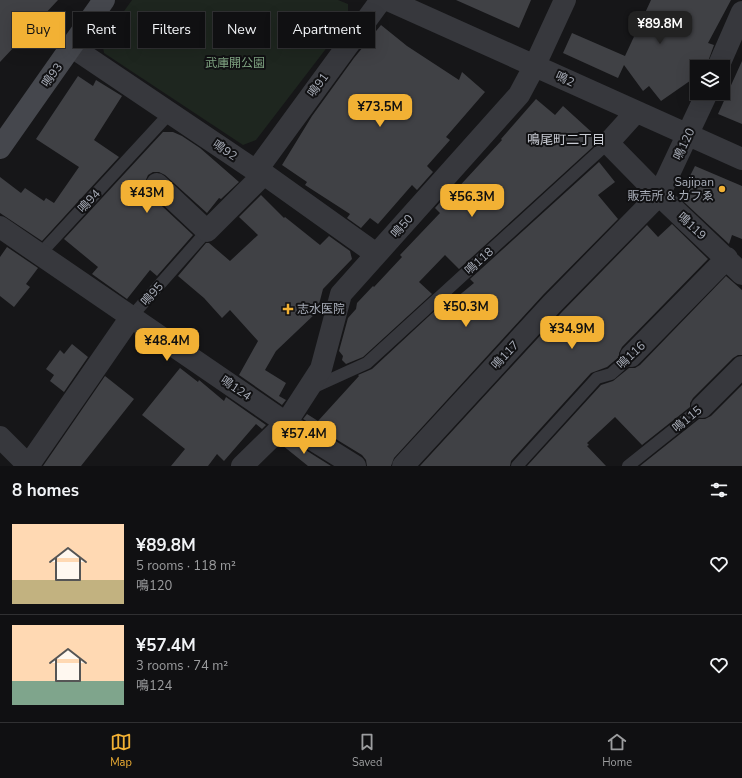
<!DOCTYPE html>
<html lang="en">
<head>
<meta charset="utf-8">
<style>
	:root { --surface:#101012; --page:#19191b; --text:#f1f3f6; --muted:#9c9d9f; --line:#303032; --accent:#f2b134 }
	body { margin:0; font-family:"Nunito Sans","Noto Sans JP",sans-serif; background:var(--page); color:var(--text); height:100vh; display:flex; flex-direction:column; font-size:15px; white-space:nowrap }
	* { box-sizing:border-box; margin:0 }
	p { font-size:13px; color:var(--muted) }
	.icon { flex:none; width:22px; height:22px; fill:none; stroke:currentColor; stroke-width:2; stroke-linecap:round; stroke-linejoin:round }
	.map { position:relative; height:466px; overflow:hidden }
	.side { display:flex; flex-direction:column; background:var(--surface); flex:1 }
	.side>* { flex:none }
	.hud { position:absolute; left:12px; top:12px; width:400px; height:36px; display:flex; gap:8px }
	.tools { position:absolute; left:690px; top:60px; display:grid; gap:8px }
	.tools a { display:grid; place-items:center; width:40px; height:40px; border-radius:0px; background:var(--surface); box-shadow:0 4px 16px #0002,0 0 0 1px var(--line); font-size:20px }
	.price { position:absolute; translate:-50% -34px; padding:0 9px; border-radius:8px; background:var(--accent); color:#111; font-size:13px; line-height:26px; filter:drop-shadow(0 1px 2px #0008) }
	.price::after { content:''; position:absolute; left:50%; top:24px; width:12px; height:9px; margin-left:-6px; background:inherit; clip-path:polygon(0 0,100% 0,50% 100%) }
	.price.on { background:#222; color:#fff }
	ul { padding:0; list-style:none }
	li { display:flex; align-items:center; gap:12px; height:100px; padding:0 12px }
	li+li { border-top:1px solid var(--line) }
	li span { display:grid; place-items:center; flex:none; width:112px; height:80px; border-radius:0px; color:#555 }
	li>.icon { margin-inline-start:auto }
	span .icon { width:48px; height:48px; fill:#fffc; stroke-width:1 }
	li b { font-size:17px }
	h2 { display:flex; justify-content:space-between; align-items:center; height:48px; padding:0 12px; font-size:17px }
	.tag { padding:0 14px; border-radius:0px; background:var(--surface); box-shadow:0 4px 16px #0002,0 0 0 1px var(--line); font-size:14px; line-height:36px }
	.tag.on { background:var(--accent); color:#111 }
	.menu { display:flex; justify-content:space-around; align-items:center; height:56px; border-top:1px solid var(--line); background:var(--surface); font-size:11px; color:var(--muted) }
	.menu a { display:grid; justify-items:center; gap:2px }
	.menu .on { color:var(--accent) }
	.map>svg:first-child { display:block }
	.green { fill:#1e261f }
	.building { fill:#404145 }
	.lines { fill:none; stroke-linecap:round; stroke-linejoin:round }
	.lane { stroke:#37383d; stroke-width:12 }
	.street { stroke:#37383d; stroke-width:22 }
	.secondary { stroke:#45474d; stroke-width:22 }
	.poi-dot { fill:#f2b134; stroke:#111113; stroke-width:1.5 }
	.labels { text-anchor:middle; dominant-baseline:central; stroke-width:4; stroke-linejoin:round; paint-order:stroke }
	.park-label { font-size:12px; fill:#7fa381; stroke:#111113 }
	.street-label { font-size:12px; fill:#a8adb8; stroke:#111113 }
	.poi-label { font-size:12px; fill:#a8adb8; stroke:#111113; text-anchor:end }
	.neighbourhood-label { font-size:13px; fill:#c9ccd4; stroke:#111113 }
</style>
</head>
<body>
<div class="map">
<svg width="742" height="466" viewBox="0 0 742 466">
	<rect width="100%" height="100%" fill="#161618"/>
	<path class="green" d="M132 0H338L348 4V20L256 140 243 145 104 53 102 42Z"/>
	<path class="building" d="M0 0H58L0 62Z
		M456 0H531L519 28Z
		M651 0H731L708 43 714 45 706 67H697V76L661 101 649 86 643 91 624 65 618 78 563 53 572 33 625 56Z
		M381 25 407 46 459 80 462 72 485 92 446 137 450 140 427 166 433 172 417 190 412 185 378 224 370 218 361 228 347 218 350 214 305 185 307 182 282 165 312 116 354 58Z
		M742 61V124L718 114Z
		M78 76 93 86 96 80 122 96 94 140 119 157 42 241 0 213V177L21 193 25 188 44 201 46 198 54 203 79 167 36 139Z
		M536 99 555 115 563 106 597 137 596 144 459 269 445 255 419 282 432 294 363 357 346 364 342 360 343 356 339 351 348 318 356 309 357 303 373 286 374 287 402 257 400 255 440 213 435 208 451 190 454 192 502 140 501 139Z
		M163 132H173L182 136 200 148 239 182 221 199 219 198 207 213 165 175 159 172H153L148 175 145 182V188L148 193 193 235 157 276 150 270 127 299 92 274 98 267 64 239Z
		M599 162 615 182 598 195 618 219 543 295 394 458 391 466H367L366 460 362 455 303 419 307 414 318 421 359 376 358 375 372 369 442 304 445 307 474 283 470 279Z
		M695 166 742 186V239L732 235 729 244 684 202 691 186 686 184Z
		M261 195 284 218 285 217 320 245 329 236 350 251 352 259 323 289 317 312 276 351 265 370 286 383 279 396 286 400 282 405 239 375 258 341 230 310 222 318 204 298 178 276 206 243H209L230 261 258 235 239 217Z
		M672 224 708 259 622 347 619 353V357L607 367 591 373 511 461 510 466H420L561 313 647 225 658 237Z
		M7 247 38 268 26 284 30 287 14 307 0 296V257Z
		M726 276 742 290V355H738L733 358 693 398 690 403V407L642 445 615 417 587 443 589 445 587 446 606 466H527L601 385 613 381 629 368H635L640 365Z
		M72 344 88 357 64 392 50 381 54 375 46 369 60 350 64 354Z
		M180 368 198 382 199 380 224 401 226 397 266 425 262 429 256 424 224 461 217 454 208 466H171L185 449 142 415Z
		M105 376 134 399 81 466H43Z
		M742 385V466H640L699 419H705L711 416Z
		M288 439 331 466H308L282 445Z"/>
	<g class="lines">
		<path class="lane" d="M40 254 170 113
			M131 317 207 231
			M312 388 367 363 608 143
			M517 466 597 378 611 374 631 356
			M628 466 702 407"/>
		<path class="street" d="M388 0 742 159
			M72 47 256 171 264 174 376 254
			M718 67 742 12
			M636 112 608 143 659 195 742 274
			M256 171 381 0
			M157 184 207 231 264 174
			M0 227 286 423 355 466
			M631 356 727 258
			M702 407 742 367
			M0 437 29 466
			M28 466 131 317
			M242 466 286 423 321 369 341 294 519 95 535 65 565 0
			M403 466 552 304 659 195 707 93"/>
		<path class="secondary" d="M0 148 104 0"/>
	</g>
	<g class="poi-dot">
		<circle cx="722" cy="189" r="4"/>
		<path d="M286 303h4v4h4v4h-4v4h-4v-4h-4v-4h4z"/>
	</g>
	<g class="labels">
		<g class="park-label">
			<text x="235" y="63">武庫開公園</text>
		</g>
		<g class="street-label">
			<text transform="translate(52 75) rotate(-55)">鳴93</text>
			<text transform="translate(565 79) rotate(25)">鳴2</text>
			<text transform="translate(318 85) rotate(-54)">鳴91</text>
			<text transform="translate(684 144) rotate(-65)">鳴120</text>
			<text transform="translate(225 150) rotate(34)">鳴92</text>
			<text transform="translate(89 201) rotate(-47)">鳴94</text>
			<text transform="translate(402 226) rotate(-48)">鳴50</text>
			<text transform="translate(692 226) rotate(43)">鳴119</text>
			<text transform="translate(479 261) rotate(-42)">鳴118</text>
			<text transform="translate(152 294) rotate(-48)">鳴95</text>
			<text transform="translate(505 355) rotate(-47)">鳴117</text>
			<text transform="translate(631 355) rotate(-43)">鳴116</text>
			<text transform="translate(236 388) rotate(34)">鳴124</text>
			<text transform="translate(687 419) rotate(-39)">鳴115</text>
		</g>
		<g class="poi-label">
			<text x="714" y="182">Sajipan<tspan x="714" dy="14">販売所 &amp; カフゑ</tspan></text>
			<text x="297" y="309" text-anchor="start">志水医院</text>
		</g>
		<g class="neighbourhood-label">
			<text x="566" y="140">鳴尾町二丁目</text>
		</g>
	</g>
</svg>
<div class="tools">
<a><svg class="icon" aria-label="layers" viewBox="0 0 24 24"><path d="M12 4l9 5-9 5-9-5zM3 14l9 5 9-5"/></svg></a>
</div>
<b class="price on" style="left:660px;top:45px">¥89.8M</b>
<b class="price" style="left:380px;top:128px">¥73.5M</b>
<b class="price" style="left:147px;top:214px">¥43M</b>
<b class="price" style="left:472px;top:218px">¥56.3M</b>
<b class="price" style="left:466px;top:328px">¥50.3M</b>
<b class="price" style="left:572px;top:350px">¥34.9M</b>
<b class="price" style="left:167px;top:362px">¥48.4M</b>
<b class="price" style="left:304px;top:455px">¥57.4M</b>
<div class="hud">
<a class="tag on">Buy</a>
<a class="tag">Rent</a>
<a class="tag">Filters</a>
<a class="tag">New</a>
<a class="tag">Apartment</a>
</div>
</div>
<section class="side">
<h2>8 homes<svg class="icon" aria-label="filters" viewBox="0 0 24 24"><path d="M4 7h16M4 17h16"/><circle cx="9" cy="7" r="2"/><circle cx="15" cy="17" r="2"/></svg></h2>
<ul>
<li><span style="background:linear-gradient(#ffd9b3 70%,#c2b280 0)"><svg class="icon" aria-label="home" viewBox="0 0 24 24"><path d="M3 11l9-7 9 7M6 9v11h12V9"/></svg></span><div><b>¥89.8M</b><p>5 rooms · 118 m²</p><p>鳴120</p></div><svg class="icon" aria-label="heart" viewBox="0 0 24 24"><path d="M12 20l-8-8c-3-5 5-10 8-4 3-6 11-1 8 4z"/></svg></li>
<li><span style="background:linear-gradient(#ffd9b3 70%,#7fa58c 0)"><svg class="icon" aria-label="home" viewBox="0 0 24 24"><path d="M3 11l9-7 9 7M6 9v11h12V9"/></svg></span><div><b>¥57.4M</b><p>3 rooms · 74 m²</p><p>鳴124</p></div><svg class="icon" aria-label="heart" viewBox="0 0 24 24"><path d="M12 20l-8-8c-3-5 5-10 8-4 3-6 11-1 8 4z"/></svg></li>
</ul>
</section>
<nav class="menu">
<a class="on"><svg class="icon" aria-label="map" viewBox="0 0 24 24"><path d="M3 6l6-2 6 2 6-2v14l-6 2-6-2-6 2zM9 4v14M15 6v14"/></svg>Map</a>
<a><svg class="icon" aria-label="saved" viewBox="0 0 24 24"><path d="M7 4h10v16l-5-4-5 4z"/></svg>Saved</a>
<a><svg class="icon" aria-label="home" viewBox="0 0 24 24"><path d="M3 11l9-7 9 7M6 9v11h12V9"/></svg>Home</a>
</nav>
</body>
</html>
